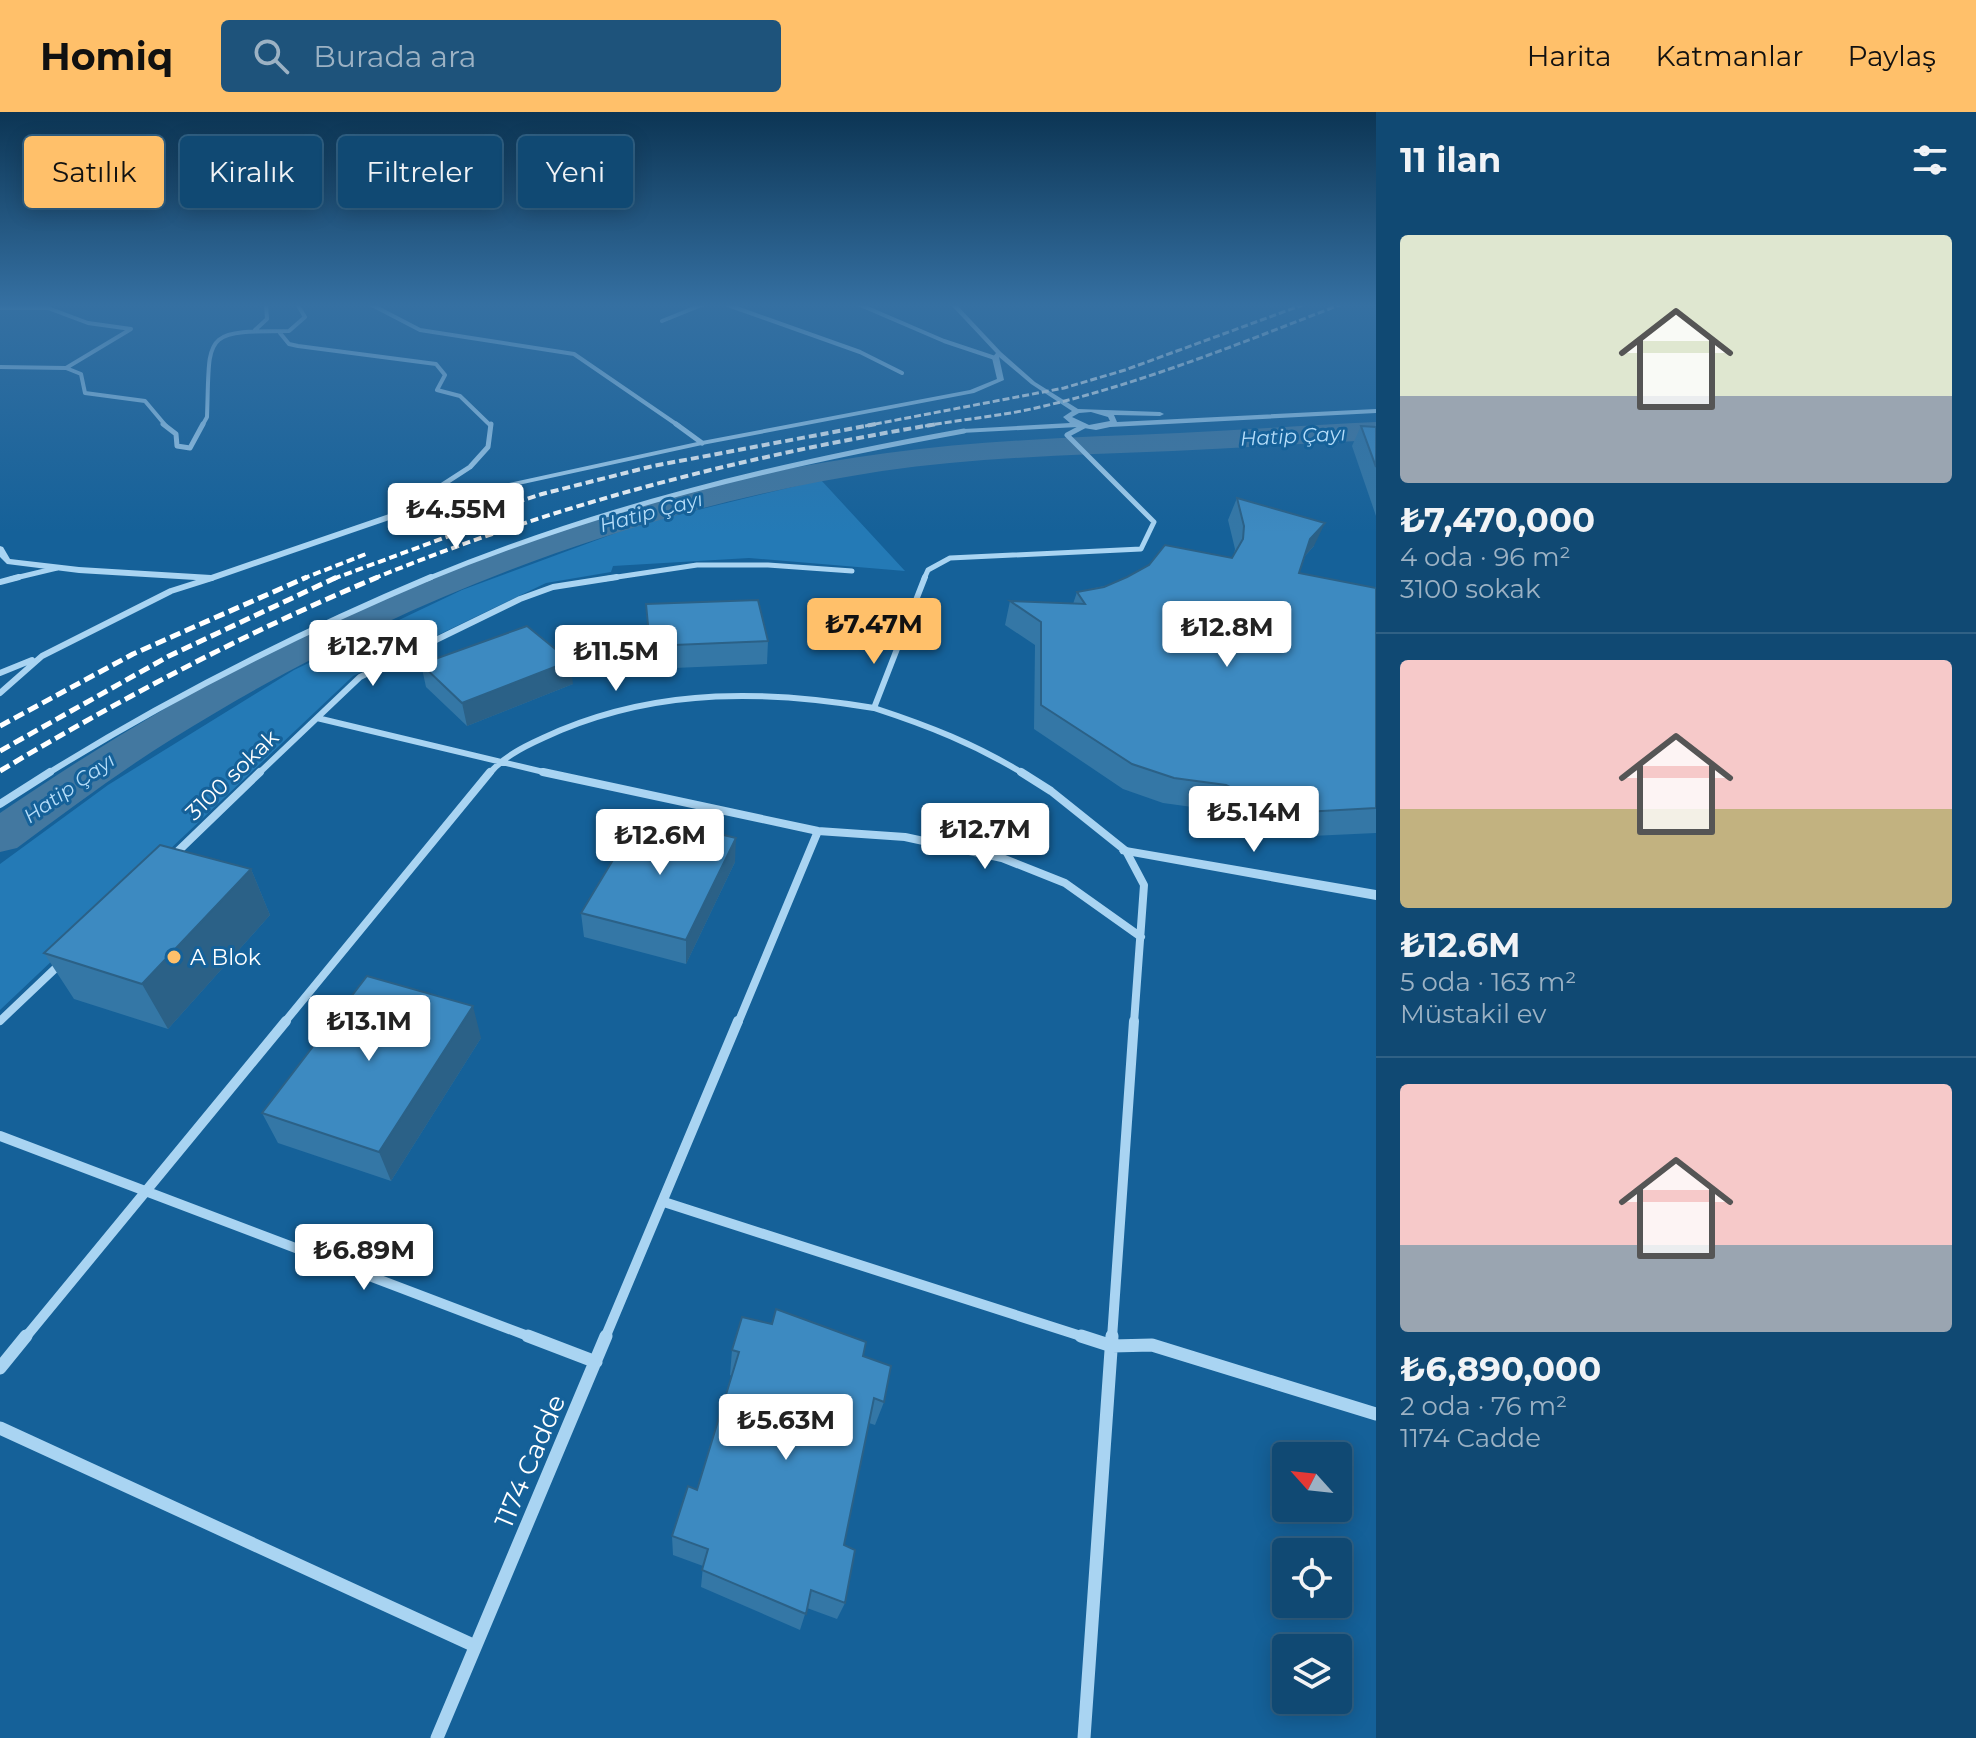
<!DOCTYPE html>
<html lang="tr">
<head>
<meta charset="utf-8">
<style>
	:root { --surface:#104973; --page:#1e537b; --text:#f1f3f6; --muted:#9cb2c4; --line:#306185; --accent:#ffc06a }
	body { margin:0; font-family:Montserrat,sans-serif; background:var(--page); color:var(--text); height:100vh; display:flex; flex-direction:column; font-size:30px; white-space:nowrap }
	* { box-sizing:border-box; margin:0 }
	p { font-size:26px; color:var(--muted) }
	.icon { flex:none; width:44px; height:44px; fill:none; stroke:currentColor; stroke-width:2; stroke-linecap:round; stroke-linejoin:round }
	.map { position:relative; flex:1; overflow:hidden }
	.side { display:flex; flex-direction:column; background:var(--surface); width:600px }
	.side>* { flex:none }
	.banner { position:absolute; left:24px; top:24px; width:760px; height:72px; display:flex; gap:16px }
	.needle { width:52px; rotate:297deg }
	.controls { position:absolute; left:1272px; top:1330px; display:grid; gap:16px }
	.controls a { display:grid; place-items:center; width:80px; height:80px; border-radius:8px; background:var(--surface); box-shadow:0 4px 20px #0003,0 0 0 2px var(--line); font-size:40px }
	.price { position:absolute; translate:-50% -68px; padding:0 18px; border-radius:8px; background:#fff; color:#222; font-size:26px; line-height:52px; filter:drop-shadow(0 2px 4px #0008) }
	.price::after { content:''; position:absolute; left:50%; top:48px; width:24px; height:18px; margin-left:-12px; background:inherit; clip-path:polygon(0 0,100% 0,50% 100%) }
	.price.selected { background:var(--accent); color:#111 }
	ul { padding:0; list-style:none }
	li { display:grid; align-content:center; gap:16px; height:424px; padding:0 24px }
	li+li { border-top:2px solid var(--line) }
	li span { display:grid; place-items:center; height:248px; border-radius:8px; color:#555 }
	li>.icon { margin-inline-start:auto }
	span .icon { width:144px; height:144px; fill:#fffc; stroke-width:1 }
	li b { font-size:34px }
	h2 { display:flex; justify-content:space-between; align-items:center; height:96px; padding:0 24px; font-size:34px }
	.pill { padding:0 28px; border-radius:8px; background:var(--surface); box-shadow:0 4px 20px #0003,0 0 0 2px var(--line); font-size:28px; line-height:72px }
	.pill.selected { background:var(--accent); color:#111 }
	header { display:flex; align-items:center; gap:48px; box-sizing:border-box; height:112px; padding:0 40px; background:var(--accent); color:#111 }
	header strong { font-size:38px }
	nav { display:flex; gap:44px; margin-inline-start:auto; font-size:28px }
	.search { width:560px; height:72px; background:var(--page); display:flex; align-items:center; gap:20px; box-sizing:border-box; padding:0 28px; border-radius:8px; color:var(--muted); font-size:30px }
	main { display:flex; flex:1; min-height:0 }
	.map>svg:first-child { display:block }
	.green { fill:#247ab6 }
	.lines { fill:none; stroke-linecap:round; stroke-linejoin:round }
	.river { fill:#4378a0; fill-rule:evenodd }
	.minor-far5 { stroke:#a9d4f2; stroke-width:4 }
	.minor-far4 { stroke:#a9d4f2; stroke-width:5 }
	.minor-far3 { stroke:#a9d4f2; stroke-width:6 }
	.minor-far2 { stroke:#a9d4f2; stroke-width:8 }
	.minor-far1 { stroke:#a9d4f2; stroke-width:10 }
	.minor { stroke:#a9d4f2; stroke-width:13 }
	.tertiary { fill:#a9d4f2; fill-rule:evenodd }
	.rail-far2 { stroke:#fff; stroke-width:3; stroke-dasharray:7 3; stroke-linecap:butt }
	.rail-far1 { stroke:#fff; stroke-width:4; stroke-dasharray:8 4; stroke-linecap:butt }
	.rail { stroke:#fff; stroke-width:5; stroke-dasharray:11 5; stroke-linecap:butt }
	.wall { fill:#3477a6 }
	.shaded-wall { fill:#2b6187 }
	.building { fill:#3d8ac1; stroke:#2b6187; stroke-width:2 }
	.poi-dot { fill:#ffc06a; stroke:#156199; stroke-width:3 }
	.labels { text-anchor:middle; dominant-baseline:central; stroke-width:6; stroke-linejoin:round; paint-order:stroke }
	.far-water-label { font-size:20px; font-style:italic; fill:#b5ddf9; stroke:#156199 }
	.street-label { font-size:22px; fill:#fff; stroke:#156199 }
	.poi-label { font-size:22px; fill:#fff; stroke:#156199; text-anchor:start }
	.near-street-label { font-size:26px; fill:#fff; stroke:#156199 }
</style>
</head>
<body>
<header>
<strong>Homiq</strong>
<div class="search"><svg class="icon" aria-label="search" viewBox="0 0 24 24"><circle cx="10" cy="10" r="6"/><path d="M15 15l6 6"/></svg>Burada ara</div>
<nav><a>Harita</a><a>Katmanlar</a><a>Paylaş</a></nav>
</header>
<main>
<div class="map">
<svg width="1376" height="1626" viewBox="0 0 1376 1626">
	<rect width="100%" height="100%" fill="#156199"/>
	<path class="green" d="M821 368 905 459 749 446 613 454 611 460 546 471 353 564 0 898V752L108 673 294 558 462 478 640 412Z"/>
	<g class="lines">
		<path class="river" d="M1376 310V328C1308 331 1240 336 1173 339 1076 343 978 345 882 359 629 398 389 491 172 627 119 660 68 698 17 736L0 740V701C271 516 559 384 887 341 983 328 1081 325 1179 321 1244 318 1310 313 1376 310Z"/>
		<path class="minor-far5" d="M370 192 420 218 574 242 679 314
			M725 192 860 240 902 261
			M858 192 944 229 995 246
			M0 196H48L88 211 131 217 66 256
			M662 209 704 192
			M255 218 267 207 266 192
			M280 221 289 232 298 234 436 252 445 263 437 278 460 284 491 314
			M0 255 66 256 81 262 85 281 145 289 166 314
			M202 314 207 305C210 221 201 219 289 219L305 205 297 192"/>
		<path class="minor-far4" d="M163 312 176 322 177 334 190 336 203 312
			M676 312 702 331
			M396 403 470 355 488 335 491 312
			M11 467 57 456
			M208 467 212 466
			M427 467C604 394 776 353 964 319
			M604 467 697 453H768L852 459
			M924 467 928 458 950 446 1141 437 1154 410 1067 323 1084 314"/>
		<path class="minor-far3" d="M925 465 874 596C929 614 975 632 1024 662
			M0 470 19 465
			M0 561 32 548
			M0 581 42 544 171 479 212 466
			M317 606 552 662
			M47 662C169 586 298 521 431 465
			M258 662 360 565 520 487 553 475 617 465
			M489 662C506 641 536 629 561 618 663 576 767 578 874 596"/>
		<path class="minor-far2" d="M543 660 818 719 905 725 1002 746 1065 771 1141 825
			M1021 660 1051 679 1126 739 1144 773 1134 911
			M0 692 50 660
			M174 743 260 660
			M0 909 60 852
			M284 911 490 660
			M738 911 818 719"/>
		<path class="minor-far1" d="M0 1024 533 1226
			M664 1090 1087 1226
			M25 1226 286 909
			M605 1226 738 909
			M1112 1226 1134 909"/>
		<path class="minor" d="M528 1224 596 1250
			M1081 1224 1112 1234 1152 1233 1376 1302
			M0 1256 26 1224
			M0 1316 475 1534
			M437 1626 606 1224
			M1084 1626 1112 1224"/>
		<path class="tertiary" d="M950 192H956L1001 240 1035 270 1078 297 1160 300 1164 302 1160 304 1114 303 1117 310 1376 297V301L1110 315 1096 318 1078 315 961 321V317H964L1070 311 1063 305 1072 299 1031 272 999 245 1004 268 974 281 702 333 505 376 398 405 212 469 79 461 7 452 0 445V434L3 435 10 447 79 455 211 463 392 401 504 372 702 329 970 278 997 267 992 246 996 241ZM1091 300 1108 305 1110 309 1089 313 1072 305 1079 301Z
			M1126 735 1376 778V788L1121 742 1119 739Z"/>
		<path class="rail-far2" d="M865 314 1064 276 1125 258 1305 192
			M925 314C963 307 1003 304 1040 295 1144 271 1243 230 1342 192"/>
		<path class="rail-far1" d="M448 413 542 382 653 354 876 312
			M302 467 366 442
			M333 467 468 417
			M373 467C555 392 744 344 937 312"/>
		<path class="rail" d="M0 614 133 542 307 465
			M0 639 169 544 337 465
			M0 659C122 586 247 520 378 465"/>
	</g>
	<path class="wall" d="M1361 314 1376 315V404L1352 334Z
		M1237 386 1314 434 1305 444 1299 461 1376 476V721L1290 725 1240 713 1214 698 1163 691 1123 677 1034 617 1035 533 1005 513 1010 489 1073 492 1077 480 1232 446 1234 442 1235 437 1228 408Z
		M646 492 768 529 767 552 650 557Z
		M421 552 573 572 467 614 426 575Z
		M735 750 686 852 584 825 581 801Z
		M251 757 270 803 168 917 74 887 44 841Z
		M481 926 391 1069 278 1031 262 1001Z
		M732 1238 863 1244 884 1290 875 1313 869 1311 844 1433 845 1491 837 1507 807 1496 800 1518 701 1475 703 1454 673 1443 672 1424 697 1378 732 1264 730 1263Z"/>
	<path class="shaded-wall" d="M1325 411 1314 434 1300 449 1310 427Z
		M570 549 573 572 467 614 462 591Z
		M736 726 735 750 686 852V828Z
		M251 757 270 803 168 917 142 872Z
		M473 894 481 926 391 1069 379 1040Z"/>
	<path class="building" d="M1361 314 1376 315V355Z
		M1237 386 1325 411 1310 427 1299 461 1376 476V696L1304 700 1253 687 1226 673 1174 666 1132 652 1041 593V510L1010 489 1085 492 1077 480 1104 475 1127 465 1149 453 1165 433 1232 446 1243 427 1244 414Z
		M758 488 768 529 650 534 646 492Z
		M527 514 570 549 462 591 421 552Z
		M640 703 736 726 686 828 581 801Z
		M160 733 251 757 142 872 44 841Z
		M367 864 473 894 379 1040 262 1001Z
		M776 1197 866 1230 863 1244 891 1254 884 1290 874 1286 844 1433 855 1438 845 1491 811 1478 806 1502 702 1458 708 1437 672 1424 688 1374 697 1378 739 1240 732 1238 742 1205 772 1212Z"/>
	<linearGradient id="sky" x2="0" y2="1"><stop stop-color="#0c3554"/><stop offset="0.46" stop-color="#3570a2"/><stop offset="1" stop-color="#3570a2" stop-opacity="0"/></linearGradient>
	<rect width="1376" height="420" fill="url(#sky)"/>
	<circle class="poi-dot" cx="174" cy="845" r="8"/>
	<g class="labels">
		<g class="far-water-label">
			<text transform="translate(1293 324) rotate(-3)">Hatip Çayı</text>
			<text transform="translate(651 400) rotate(-15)">Hatip Çayı</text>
			<text transform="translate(69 676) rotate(-35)">Hatip Çayı</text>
		</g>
		<g class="street-label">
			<text transform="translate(232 663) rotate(-44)">3100 sokak</text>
		</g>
		<g class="poi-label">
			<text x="190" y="845">A Blok</text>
		</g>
		<g class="near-street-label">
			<text transform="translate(530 1349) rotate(-67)">1174 Cadde</text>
		</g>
	</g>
</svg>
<div class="controls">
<a><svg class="needle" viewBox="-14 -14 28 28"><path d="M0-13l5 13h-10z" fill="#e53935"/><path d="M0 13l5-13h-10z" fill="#9cb2c4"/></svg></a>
<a><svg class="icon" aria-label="locate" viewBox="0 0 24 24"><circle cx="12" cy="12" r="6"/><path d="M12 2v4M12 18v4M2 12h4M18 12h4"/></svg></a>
<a><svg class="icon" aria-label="layers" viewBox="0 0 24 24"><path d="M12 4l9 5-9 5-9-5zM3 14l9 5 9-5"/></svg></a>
</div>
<b class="price" style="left:456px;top:439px">₺4.55M</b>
<b class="price selected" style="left:874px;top:554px">₺7.47M</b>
<b class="price" style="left:1227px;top:557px">₺12.8M</b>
<b class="price" style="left:373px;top:576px">₺12.7M</b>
<b class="price" style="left:616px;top:581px">₺11.5M</b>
<b class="price" style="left:1254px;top:742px">₺5.14M</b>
<b class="price" style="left:985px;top:759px">₺12.7M</b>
<b class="price" style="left:660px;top:765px">₺12.6M</b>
<b class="price" style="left:369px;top:951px">₺13.1M</b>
<b class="price" style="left:364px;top:1180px">₺6.89M</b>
<b class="price" style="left:786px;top:1350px">₺5.63M</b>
<div class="banner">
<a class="pill selected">Satılık</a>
<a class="pill">Kiralık</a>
<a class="pill">Filtreler</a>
<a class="pill">Yeni</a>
</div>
</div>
<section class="side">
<h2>11 ilan<svg class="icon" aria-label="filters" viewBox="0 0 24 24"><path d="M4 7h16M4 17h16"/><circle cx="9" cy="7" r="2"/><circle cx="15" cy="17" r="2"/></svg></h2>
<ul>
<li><span style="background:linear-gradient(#dfe7d0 65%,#9aa5b1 0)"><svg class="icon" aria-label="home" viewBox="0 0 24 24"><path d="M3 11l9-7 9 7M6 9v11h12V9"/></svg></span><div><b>₺7,470,000</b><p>4 oda · 96 m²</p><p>3100 sokak</p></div></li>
<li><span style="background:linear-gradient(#f6c9c9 60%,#c2b280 0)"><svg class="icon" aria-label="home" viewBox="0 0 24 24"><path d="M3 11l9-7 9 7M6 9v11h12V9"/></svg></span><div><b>₺12.6M</b><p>5 oda · 163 m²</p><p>Müstakil ev</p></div></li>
<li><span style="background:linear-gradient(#f6c9c9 65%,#9aa5b1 0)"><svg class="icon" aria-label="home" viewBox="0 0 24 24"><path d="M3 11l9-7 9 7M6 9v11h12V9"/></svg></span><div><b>₺6,890,000</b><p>2 oda · 76 m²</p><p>1174 Cadde</p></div></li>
</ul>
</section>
</main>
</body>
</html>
